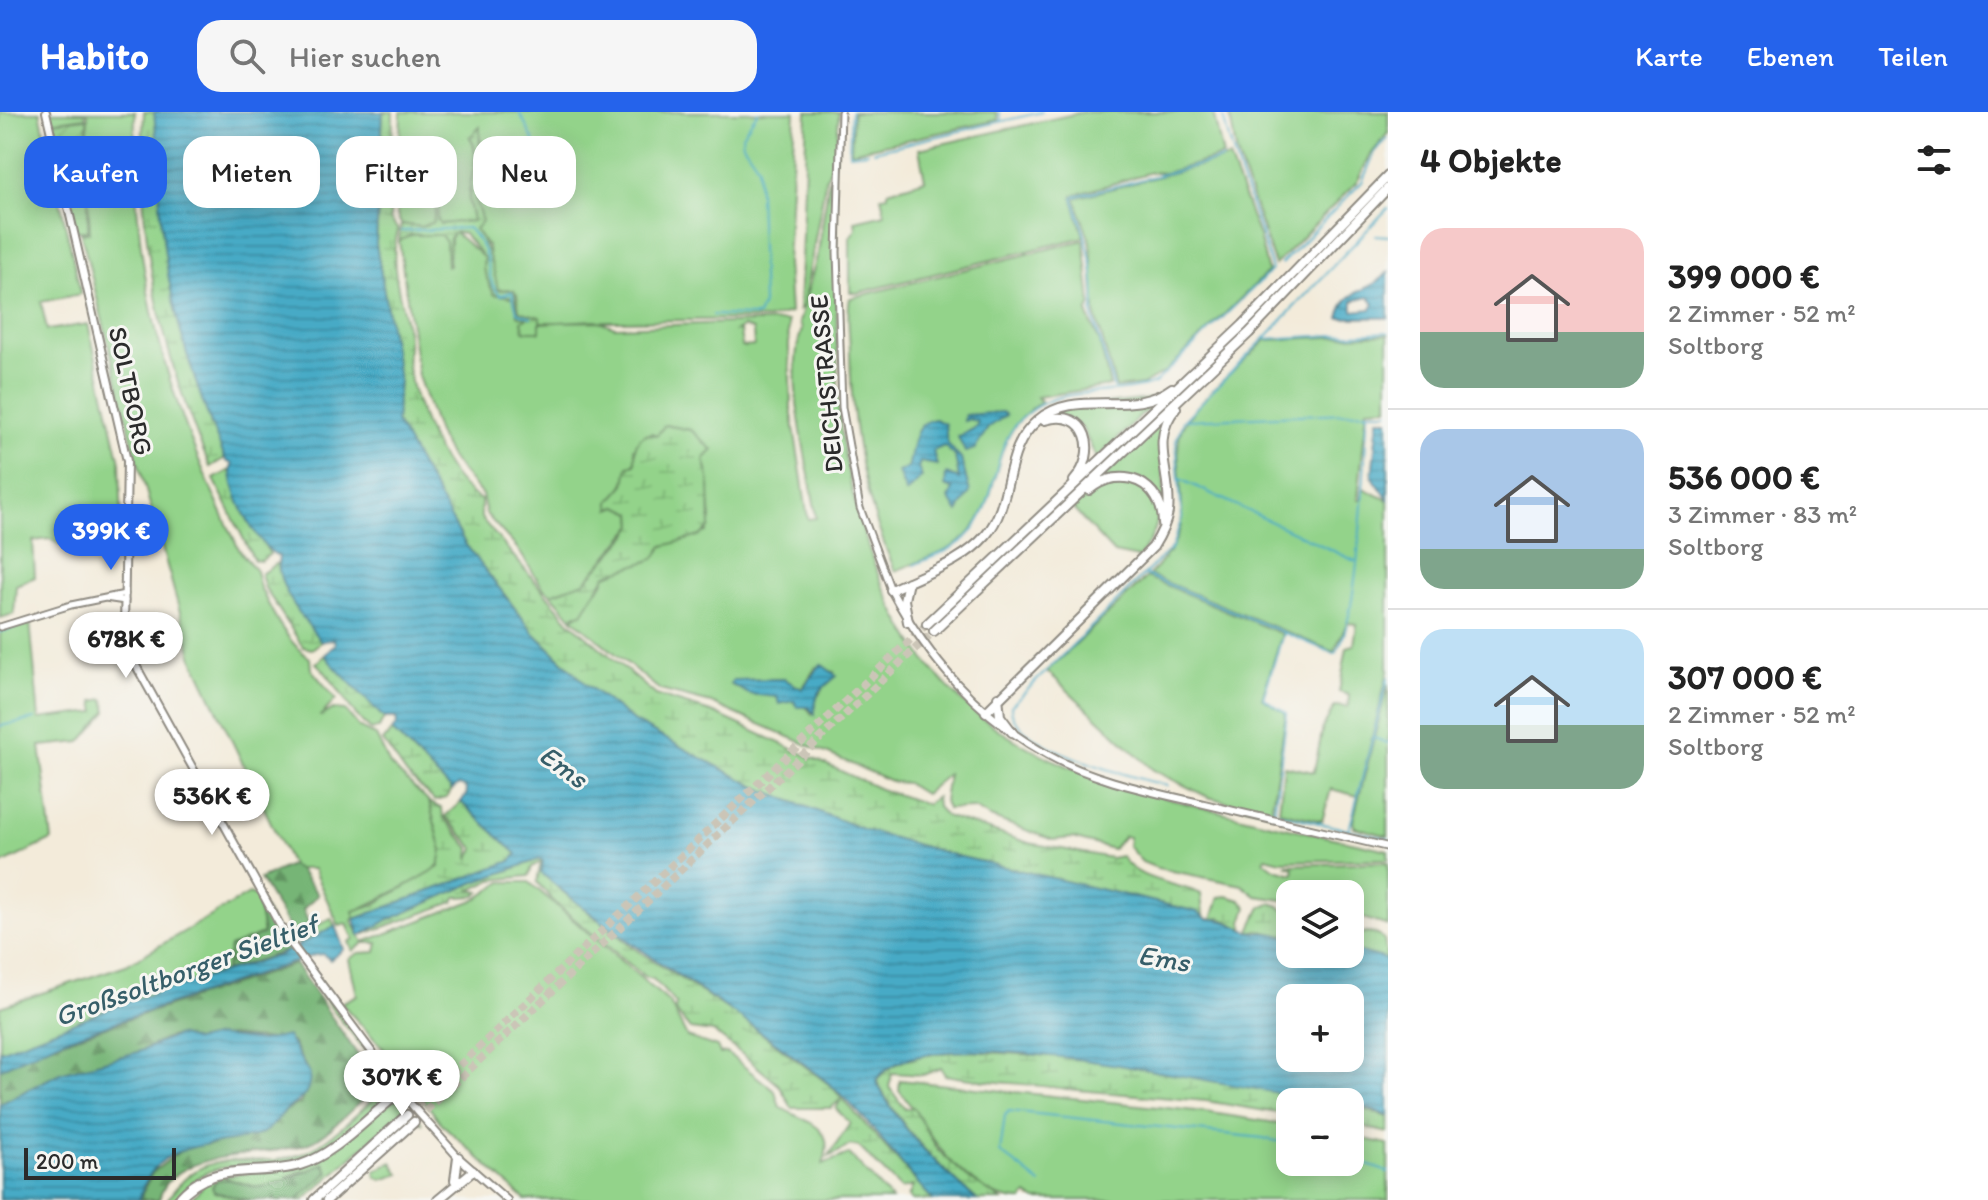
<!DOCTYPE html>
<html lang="de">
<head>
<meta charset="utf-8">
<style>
	:root { --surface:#fff; --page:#f6f6f6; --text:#222; --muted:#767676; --line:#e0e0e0; --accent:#2563eb }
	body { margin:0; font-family:Itim,sans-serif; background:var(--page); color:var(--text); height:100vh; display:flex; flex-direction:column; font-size:30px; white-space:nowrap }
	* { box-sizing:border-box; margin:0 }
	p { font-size:26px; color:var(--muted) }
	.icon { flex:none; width:44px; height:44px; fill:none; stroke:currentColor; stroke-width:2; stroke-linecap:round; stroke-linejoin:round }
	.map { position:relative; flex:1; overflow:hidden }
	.drawer { display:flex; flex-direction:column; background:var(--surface); width:600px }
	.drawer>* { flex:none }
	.top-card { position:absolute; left:24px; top:24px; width:760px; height:72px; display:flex; gap:16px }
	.fabs { position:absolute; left:1276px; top:768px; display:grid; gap:16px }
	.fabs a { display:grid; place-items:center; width:88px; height:88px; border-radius:16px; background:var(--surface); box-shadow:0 4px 20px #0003; font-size:40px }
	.scale { position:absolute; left:24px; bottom:20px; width:152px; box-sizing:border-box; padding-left:8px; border:4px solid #2b2b2b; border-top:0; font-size:22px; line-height:28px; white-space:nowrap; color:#2b2b2b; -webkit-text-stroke:6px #f6f6f2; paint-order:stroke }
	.price { position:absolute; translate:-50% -68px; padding:0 18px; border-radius:28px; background:#fff; color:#222; font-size:26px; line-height:52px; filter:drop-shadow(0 2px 4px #0008) }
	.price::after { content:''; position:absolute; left:50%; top:48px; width:24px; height:18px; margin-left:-12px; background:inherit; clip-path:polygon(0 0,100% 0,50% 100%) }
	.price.on { background:var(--accent); color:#fff }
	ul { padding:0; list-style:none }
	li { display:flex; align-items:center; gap:24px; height:200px; padding:0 32px }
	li+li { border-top:2px solid var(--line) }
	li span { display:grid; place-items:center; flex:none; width:224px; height:160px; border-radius:24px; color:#555 }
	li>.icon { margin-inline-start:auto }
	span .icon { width:96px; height:96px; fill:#fffc; stroke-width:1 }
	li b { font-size:34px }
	h2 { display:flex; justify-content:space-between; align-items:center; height:96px; padding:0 32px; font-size:34px }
	.chip { padding:0 28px; border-radius:24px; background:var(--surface); box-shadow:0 4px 20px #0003; font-size:28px; line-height:72px }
	.chip.on { background:var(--accent); color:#fff }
	header { display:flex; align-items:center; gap:48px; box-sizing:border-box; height:112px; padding:0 40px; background:var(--accent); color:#fff }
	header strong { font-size:38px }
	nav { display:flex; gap:44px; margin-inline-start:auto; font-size:28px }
	.search { width:560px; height:72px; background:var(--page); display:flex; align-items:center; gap:20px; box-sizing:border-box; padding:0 28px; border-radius:24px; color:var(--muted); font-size:30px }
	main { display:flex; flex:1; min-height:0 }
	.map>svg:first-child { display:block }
	.grass { fill:#93d38a; stroke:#5f7f5a; stroke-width:2; fill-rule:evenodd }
	.forest { fill:url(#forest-firs); stroke:#507050; stroke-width:2 }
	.wetland { fill:url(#wetland-marsh); stroke:#5f7f5a; stroke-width:2 }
	.garden { fill:url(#garden-furrows); stroke:#5f7f5a; stroke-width:2 }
	.water { fill:url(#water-rules); stroke:#386a78; stroke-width:2; fill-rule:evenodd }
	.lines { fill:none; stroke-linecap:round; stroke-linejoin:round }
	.stream { stroke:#46aac6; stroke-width:2 }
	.motorway-tunnel { stroke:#cbc5b7; stroke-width:8; stroke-dasharray:8 4; stroke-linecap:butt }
	.tertiary-casing { stroke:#8f8b82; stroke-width:9 }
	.secondary-casing { stroke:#8f8b82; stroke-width:10 }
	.motorway-casing { stroke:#8f8b82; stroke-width:12 }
	.tertiary { stroke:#fff; stroke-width:5 }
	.secondary { stroke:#fff; stroke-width:6 }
	.motorway { stroke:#fff; stroke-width:8 }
	.labels { text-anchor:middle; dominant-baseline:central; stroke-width:6; stroke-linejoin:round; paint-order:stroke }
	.street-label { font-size:26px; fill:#2b2b2b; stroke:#f6f6f2 }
	.water-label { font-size:28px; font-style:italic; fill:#365e69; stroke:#f6f6f2 }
</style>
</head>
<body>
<header>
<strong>Habito</strong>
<div class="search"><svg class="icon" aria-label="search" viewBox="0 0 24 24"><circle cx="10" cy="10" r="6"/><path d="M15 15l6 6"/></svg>Hier suchen</div>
<nav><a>Karte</a><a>Ebenen</a><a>Teilen</a></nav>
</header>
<main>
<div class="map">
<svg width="1388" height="1088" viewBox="0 0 1388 1088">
	<defs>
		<pattern id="forest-firs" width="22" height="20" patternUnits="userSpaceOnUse" patternTransform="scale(2)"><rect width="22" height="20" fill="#76b576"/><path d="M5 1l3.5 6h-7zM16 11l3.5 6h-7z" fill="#619361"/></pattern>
		<pattern id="wetland-marsh" width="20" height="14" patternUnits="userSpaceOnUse" patternTransform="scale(2)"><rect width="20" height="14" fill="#93d38a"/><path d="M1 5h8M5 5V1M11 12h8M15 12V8" fill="none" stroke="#7fb577"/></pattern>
		<pattern id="garden-furrows" width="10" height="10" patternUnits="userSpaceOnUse" patternTransform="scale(2)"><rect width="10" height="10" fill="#93d38a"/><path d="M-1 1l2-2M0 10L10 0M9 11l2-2" fill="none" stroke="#7fb577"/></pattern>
		<pattern id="water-rules" width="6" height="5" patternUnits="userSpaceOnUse" patternTransform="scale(2)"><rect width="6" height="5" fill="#46aac6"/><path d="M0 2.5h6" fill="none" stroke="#3b8ba1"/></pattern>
	</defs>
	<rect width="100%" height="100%" fill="#f6f6f2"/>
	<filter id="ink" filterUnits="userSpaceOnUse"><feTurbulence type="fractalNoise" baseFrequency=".0125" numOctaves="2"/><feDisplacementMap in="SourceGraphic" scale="16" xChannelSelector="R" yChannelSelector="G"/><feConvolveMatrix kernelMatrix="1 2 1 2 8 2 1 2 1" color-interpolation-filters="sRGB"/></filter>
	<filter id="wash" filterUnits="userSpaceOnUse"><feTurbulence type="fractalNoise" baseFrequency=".006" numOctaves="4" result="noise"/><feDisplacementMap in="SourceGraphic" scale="32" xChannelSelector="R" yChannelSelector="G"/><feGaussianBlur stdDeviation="1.8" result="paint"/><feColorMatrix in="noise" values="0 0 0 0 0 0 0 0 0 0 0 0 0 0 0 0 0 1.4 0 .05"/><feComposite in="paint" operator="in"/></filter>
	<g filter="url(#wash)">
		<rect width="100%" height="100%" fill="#f3ebda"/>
		<path class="grass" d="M0 0H40L81 182 41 190 47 218 88 212 120 350 122 424 59 432 50 427 33 429 35 465 16 473 14 502 0 506Z
			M49 0H86L85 5 51 10Z
			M88 0H135C130 165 166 288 238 435 242 444 251 451 256 459 258 464 258 472 261 477 271 499 289 533 310 546L311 557 336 587 320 605 333 597 345 598 360 616 376 624 390 653 429 690 442 738V749L430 762 358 798 352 809 364 830 477 787 502 770H529L670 891 687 925 717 935 720 942 727 941 775 979 780 995C808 1012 837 1013 823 1052L849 1042 892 1088H525L442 1012 389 943 341 891 357 883 349 847 359 841 376 840 378 831H364L353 839 349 830 354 827 347 812 339 814 313 757H293L193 547 133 332 81 121 90 120 88 86V119H77L59 43 86 38 87 52Z
			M401 0H795L787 150 790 201 768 207 540 210V206L519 199 517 182 509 177 498 178 490 157 488 135 475 117V88L482 53 479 47 481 28 470 25C481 44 470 63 469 83 468 92 472 100 473 109L440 112 436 105 441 85 438 81 434 110 421 115 401 112 397 103Z
			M807 0H839L836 45 826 66 803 194 799 198Z
			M853 0H996L998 8 851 40Z
			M1083 0H1213L1223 44 1165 61 1151 60 1072 84 1084 125 857 181 850 180V125L856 117 855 109 885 102 881 85 888 83V79L925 68 919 37Z
			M1229 0H1388V21L1370 44 1357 70 1275 153 1237 43Z
			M1229 46 1259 124 1268 160 1165 260 1142 273 1116 276 1095 201 1091 132 1075 86Z
			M832 66C838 75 836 254 838 283 840 336 852 386 869 437 927 610 1041 657 1205 696 1266 711 1327 725 1388 738V747L1281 749 1266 745 1264 749 1275 757 1293 762 1294 756 1285 753 1388 750V814L1350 802V782H1290V789L1256 784 1242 773 1157 756 1142 750 1128 734 1129 725 1124 724 1113 737 1072 726 1053 728 990 705 974 696 947 697 944 689 948 662 924 682 906 671 893 670 711 591 660 578 573 507 603 471 605 463 630 452 649 449 663 434 707 420 711 407 704 347 712 338 691 318 682 319 674 314 657 323 651 321 634 336C641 360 615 373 618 394L633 401 634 413 585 470 551 482 544 477 517 436 486 402 482 383 449 344 438 321 418 264 399 129 411 123H441L446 130 447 155 450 126 454 120 484 146 483 157 494 182 513 185 518 203 528 205 539 219 540 211 596 208 615 215 788 209 791 296 808 407 816 406C810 352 783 270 802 217L799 211 818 141 829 68ZM743 215 753 218 754 234 742 235 740 219H736ZM816 555 834 560 814 590 812 602C797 578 753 588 730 572L743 568 784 567 802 577Z
			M1084 128 1091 192 1087 201 1100 231 1110 274 1037 285 1041 290C984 325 1007 381 968 423 950 441 919 449 895 459 863 384 852 323 850 242 850 224 846 204 850 186Z
			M1388 222V295L1367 296 1358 387H1361L1363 376 1388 388V559L1358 684 1331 677 1322 709 1279 699 1284 654 1314 660 1323 615 1335 594 1348 595 1349 583 1339 580 1347 535 1354 533 1357 512 1347 511 1334 540 1149 463C1191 422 1182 404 1179 350 1178 340 1177 329 1181 319 1189 295 1246 248 1266 228Z
			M1159 286 1097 347 1081 314 1050 304 1065 296Z
			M1166 305 1162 317 1165 402 1158 382 1141 367H1101Z
			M1113 369C1170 369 1167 410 1138 446L1114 441 1073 397 1091 380Z
			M1147 465 1282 522 1262 586 1286 601 1271 701 1208 685 1153 658 1047 559Z
			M30 509 39 607 96 600 94 589 104 587 107 599 81 630 40 634 52 728 0 753V519Z
			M1388 572V724L1354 715 1353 709Z
			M249 782 257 785 263 822 231 835 225 859 132 888 0 939V895L126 853Z
			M331 806 335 814 299 832 293 826Z
			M321 878C339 891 357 922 369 941 375 951 384 962 385 974 386 998 315 1046 294 1051 266 1057 236 1049 208 1060 194 1066 186 1077 176 1088H167C209 1026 248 1061 301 1042 325 1033 362 999 379 980 383 943 334 910 321 878Z
			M900 968 1205 1000 1290 1013V1050H1350V1024L1388 1032V1088H1036L1027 1083 1023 1088C962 1088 931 1020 899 978Z
			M394 987 402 989 423 1012 402 1000 304 1088H297L325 1057 303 1059 287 1065 286 1070 260 1076 226 1066 215 1080 248 1088H190L210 1066 309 1052Z
			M392 1050 400 1062 382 1068 376 1065 375 1059Z"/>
		<path class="forest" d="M290 753 300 759 318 783 303 797 309 812 292 821 260 767Z
			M257 785 289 838 225 859 230 835 263 822Z
			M295 852 373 965 372 979C353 995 331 1021 309 1031 270 1047 171 1034 159 1088H139L152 1061 184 1036 265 1019 284 1000 301 990 310 963 292 930 230 924 195 929 172 924 138 940 60 961 0 992V957L42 936Z
			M324 1051 329 1060 297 1088H248L214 1080 212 1075 215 1069C230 1064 242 1073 257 1075 269 1076 311 1058 324 1051Z"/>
		<path class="wetland" d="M144 0H154L211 311 225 346 210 355C161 242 135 124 144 0Z
			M383 0H393L390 107 398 118C388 153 401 183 407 219 410 231 406 244 408 256 415 297 444 368 481 388V406L569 509 656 583 714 601 880 677 926 692 936 685 937 695 945 704 1029 731 1111 746 1121 744C1137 770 1176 770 1201 782L1203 802 1207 807 1198 800 957 744 865 718 758 676 634 610 586 572 534 521 466 433 396 310 399 268 376 132Z
			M480 15 479 47 482 53 475 88 482 109 475 117C488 135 494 156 498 178H514L519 199 540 205V219H524L522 209 528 205 519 204 513 185 494 182 483 157 484 146 464 122 455 120 450 125 449 155 446 130 441 123H411L399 129 401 112 421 115 433 110 439 77 441 85 437 105 440 112 473 109C472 99 468 92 469 83 470 63 482 44 470 25Z
			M665 313 691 318 713 338 704 347 709 366 710 415 700 424 663 434 654 447 606 463 582 501 574 503 573 507 551 482 585 470 627 424 634 413 633 401 618 394 610 397V389L625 372 628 354 635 352C636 337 632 331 646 322L657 323Z
			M230 358 245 401 270 442 261 449 254 448 214 367Z
			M277 451 283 472 321 530 312 537 303 535 265 476 261 462Z
			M325 543 384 606 379 616 371 618C348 600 338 570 316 551Z
			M392 619 452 678 446 686 435 689 407 663 383 629Z
			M429 690 442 697 443 705 470 736 469 746 475 737 445 704 461 690 517 742 511 749 355 807 353 799 371 794 439 755 442 738Z
			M540 747 557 775 635 837 741 906 831 974 933 1088H911L908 1085 913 1074 901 1077 859 1035 851 1033 828 1045 850 1011 836 997 841 987 831 996H792L780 974 742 942 713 920 690 917 675 899 676 892 653 867 645 865 555 791 537 770 541 750 532 755 529 764 492 768 471 778 480 780 476 784 456 785 454 790 362 823 386 809 473 771Z
			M1227 784 1240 788 1247 795 1242 810 1245 818 1221 806 1212 807 1219 785Z
			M1270 791 1279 794 1290 804 1286 825 1258 818 1249 820 1261 795Z
			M1356 820 1377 822 1384 828 1387 849 1350 838 1352 823Z
			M965 939 1072 945 1339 990H1290V1003L1206 989 1066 977C1028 971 986 971 945 963L941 956 923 963 892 961 889 975 905 997 913 995 938 1038 967 1065 1002 1088H977C937 1052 901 1018 877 969 891 944 938 941 965 939Z
			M1350 993 1388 1005V1021L1350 1012Z"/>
		<path class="garden" d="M87 6V34L58 39 51 10Z"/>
		<path class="water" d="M154 0H383L376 132 399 268 396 310 466 433 534 521 586 572 634 610 758 676 865 718 957 744 1198 800 1207 807C1223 806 1231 812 1245 818 1258 824 1274 816 1290 829V842H1350L1353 838 1383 846 1388 850V1004L1350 990C1268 990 923 891 876 969 900 1018 937 1053 977 1088H933C897 1050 868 1004 827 970 735 895 631 839 541 761L543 749 540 747 473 771 386 809 360 824 355 807 511 749 517 742 461 690 467 681 465 675 459 673 452 678 392 619 397 611 396 606H384L332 552 325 543 335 532 334 527 321 530C303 505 274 474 279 444 259 438 225 373 232 352L226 349C198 283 174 213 165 142 158 95 159 47 154 0ZM1290 886H1350V946H1290Z
			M1388 160V206H1339C1346 173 1372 181 1388 160ZM1369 185 1374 191 1371 197 1353 199V189Z
			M1002 300 1006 303 988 316 975 337 965 340 958 325 975 316 978 310 970 307 964 309 965 303Z
			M935 307 945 312 947 331 961 347 970 380 958 400 949 387 953 377 945 374 946 362 959 367 955 344 944 334 933 339 937 353 920 350 918 356 922 365 906 381 898 360 908 356C914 336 911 311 935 307Z
			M1378 307H1388V387L1372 364Z
			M821 552 837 564C823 576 814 580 815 602L808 595H797L794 589 779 592 777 585 749 582 730 572 733 568 784 567 802 577Z
			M335 814 344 837 330 848 323 842 315 843 60 929 0 957V939L132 888 280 843Z
			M178 923 195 929 218 924 261 929 287 924 310 963C309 990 298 985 283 1001 274 1011 269 1020 255 1024 209 1037 155 1025 139 1088H0V992L60 961 138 940Z"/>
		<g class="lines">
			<path class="stream" d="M519 0 549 58
				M851 0 849 42 868 40
				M999 0 1001 8
				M874 39 1042 0
				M401 119 468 116C474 123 481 131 484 139 491 154 487 173 501 183L512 180 517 200 531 205
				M1376 123 1388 124
				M1281 152 1362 70 1375 40 1388 26
				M713 203 758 204 763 192 758 54 743 32 742 23 758 0
				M1265 226 1388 96
				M1114 277 1092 201C1101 170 1083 115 1073 85L1223 47
				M1186 308 1368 300
				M1180 367 1355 449
				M914 453C932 445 954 438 968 424 1002 390 988 328 1030 299 1068 272 1113 286 1155 271L1272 158C1258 104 1234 55 1222 0
				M1146 463 1335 542C1361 506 1363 352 1368 300H1388
				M0 520 27 511
				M1388 566 1349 718 1388 727
				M0 614 35 607
				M1374 626 1388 631
				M1168 674C1136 666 1009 635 1011 594L1172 435 1182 406 1176 329 1183 309 1264 227 1388 220
				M1274 700 1287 601 1263 586 1283 522
				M1277 701 1349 718
				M1350 1047 1388 1060
				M1041 1072 1000 1040 1005 1003 1009 999 1263 1026 1290 1032"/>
		</g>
	</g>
	<g filter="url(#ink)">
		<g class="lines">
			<path class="motorway-tunnel" d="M407 1003 927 512
				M417 1007 934 519"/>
			<g class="tertiary-casing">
				<path id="tertiary" d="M841 0 837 140 842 295 860 396 891 478
					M105 486 125 489
					M0 515 71 493 125 482"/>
			</g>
			<g class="secondary-casing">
				<path id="secondary" d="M46 0 127 349 124 517 129 541 287 826 410 991 458 1045 507 1088
					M891 478C929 548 978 604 1048 643 1094 669 1153 680 1204 692 1266 707 1327 721 1388 735"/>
			</g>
			<g class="motorway-casing">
				<path id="motorway" d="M1045 308C1088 295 1099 341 1074 369
					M1089 378C1122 351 1163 371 1163 412
					M908 470 904 488 908 510
					M891 478C923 462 962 451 986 423 1015 389 1001 339 1038 308 1076 275 1131 307 1172 276
					M927 512 1243 213 1388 64
					M934 519 1249 221 1388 76
					M998 585 1000 604 1012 620
					M986 600 1153 435C1160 424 1166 413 1168 400 1173 364 1148 328 1176 296
					M385 984 388 962
					M455 1068 458 1045
					M178 1088C211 1047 256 1066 300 1053 338 1041 369 1003 401 980
					M314 1088 407 1003
					M327 1088 414 1010
					M438 1088 473 1059"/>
			</g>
			<use href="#tertiary" class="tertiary"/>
			<use href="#secondary" class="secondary"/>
			<use href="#motorway" class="motorway"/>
		</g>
	</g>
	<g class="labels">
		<g class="street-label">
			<text transform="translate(826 272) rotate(-95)">DEICHSTRASSE</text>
			<text transform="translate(131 279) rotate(78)">SOLTBORG</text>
		</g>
		<g class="water-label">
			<text transform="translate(564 654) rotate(36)">Ems</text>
			<text transform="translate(1164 846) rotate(9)">Ems</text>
			<text transform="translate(186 858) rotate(-20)">Großsoltborger Sieltief</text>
		</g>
	</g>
</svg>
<div class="fabs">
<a><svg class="icon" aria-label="layers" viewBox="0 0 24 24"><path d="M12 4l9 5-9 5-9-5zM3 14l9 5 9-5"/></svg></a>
<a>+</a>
<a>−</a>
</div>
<div class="scale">200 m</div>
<b class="price on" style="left:111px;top:460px">399K €</b>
<b class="price" style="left:126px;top:568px">678K €</b>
<b class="price" style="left:212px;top:725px">536K €</b>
<b class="price" style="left:402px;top:1006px">307K €</b>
<div class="top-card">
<a class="chip on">Kaufen</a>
<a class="chip">Mieten</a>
<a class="chip">Filter</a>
<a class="chip">Neu</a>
</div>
</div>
<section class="drawer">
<h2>4 Objekte<svg class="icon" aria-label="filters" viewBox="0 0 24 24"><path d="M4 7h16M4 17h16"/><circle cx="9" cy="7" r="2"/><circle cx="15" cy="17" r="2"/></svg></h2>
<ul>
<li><span style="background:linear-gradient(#f6c9c9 65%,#7fa58c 0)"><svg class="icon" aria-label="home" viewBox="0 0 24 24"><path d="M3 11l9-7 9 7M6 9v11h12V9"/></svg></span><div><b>399 000 €</b><p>2 Zimmer · 52 m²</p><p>Soltborg</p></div></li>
<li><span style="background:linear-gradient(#a9c7e8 75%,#7fa58c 0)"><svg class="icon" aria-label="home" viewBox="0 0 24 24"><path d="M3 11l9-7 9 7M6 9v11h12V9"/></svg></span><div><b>536 000 €</b><p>3 Zimmer · 83 m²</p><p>Soltborg</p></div></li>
<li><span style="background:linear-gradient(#bfe0f5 60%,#7fa58c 0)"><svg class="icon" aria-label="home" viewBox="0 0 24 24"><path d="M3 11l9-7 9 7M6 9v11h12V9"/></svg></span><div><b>307 000 €</b><p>2 Zimmer · 52 m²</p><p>Soltborg</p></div></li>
</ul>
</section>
</main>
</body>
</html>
